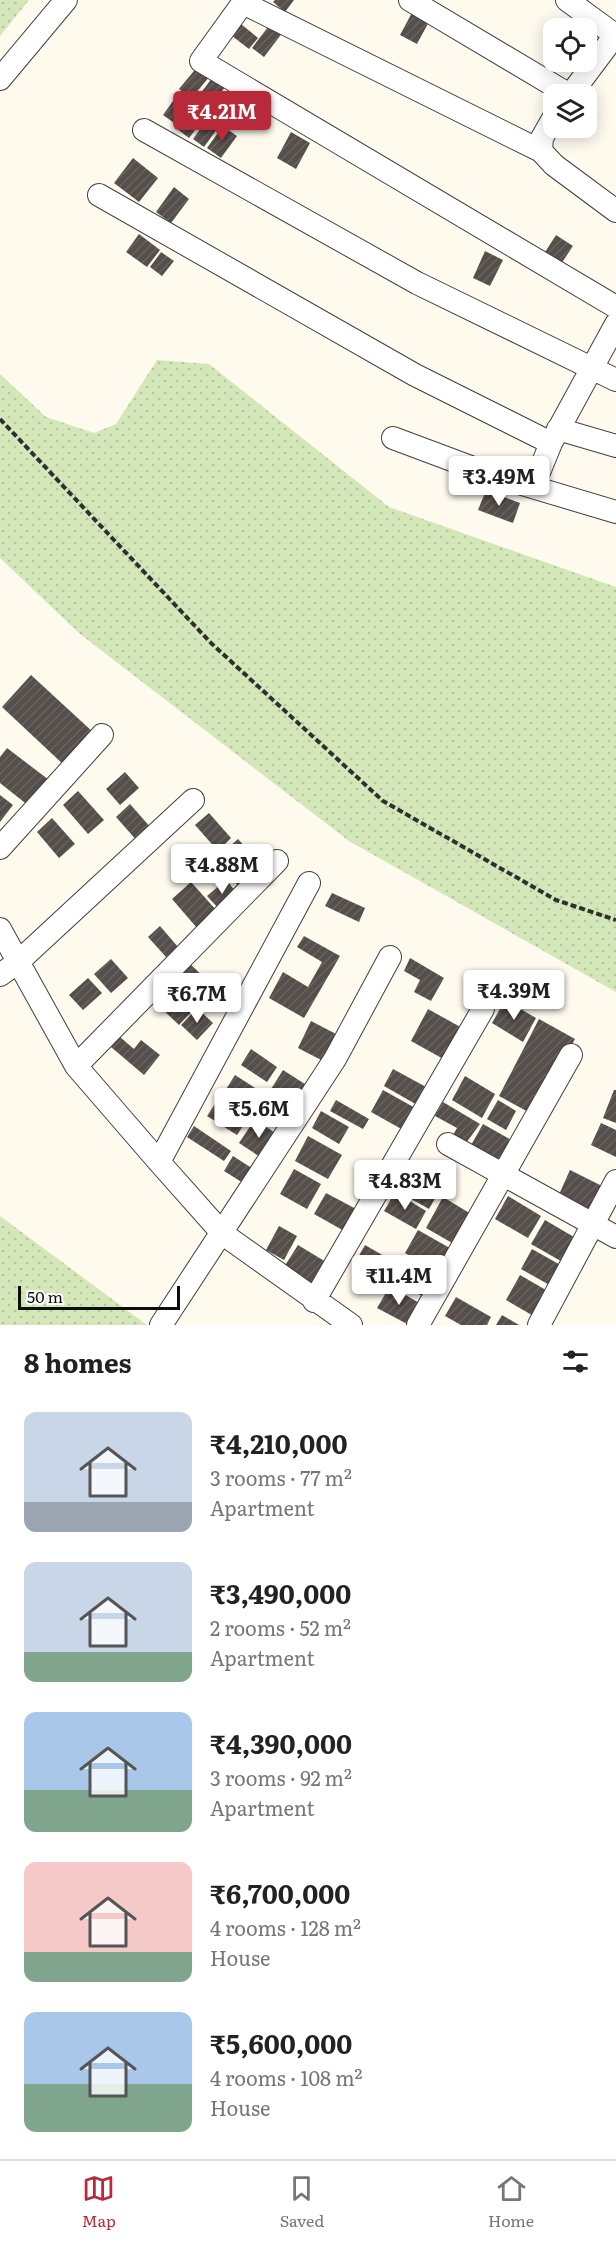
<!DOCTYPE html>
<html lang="en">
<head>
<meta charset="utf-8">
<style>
	:root { --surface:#fff; --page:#f6f6f6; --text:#222; --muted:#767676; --line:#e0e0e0; --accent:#b82a39 }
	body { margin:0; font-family:Literata,serif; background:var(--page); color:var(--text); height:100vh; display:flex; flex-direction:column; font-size:22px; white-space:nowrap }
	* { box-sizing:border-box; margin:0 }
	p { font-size:20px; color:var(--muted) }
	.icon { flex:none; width:33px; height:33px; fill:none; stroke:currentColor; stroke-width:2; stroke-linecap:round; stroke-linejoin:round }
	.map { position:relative; height:1325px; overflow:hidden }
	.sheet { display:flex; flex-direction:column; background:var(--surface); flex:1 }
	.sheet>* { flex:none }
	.buttons { position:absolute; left:543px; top:18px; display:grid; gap:12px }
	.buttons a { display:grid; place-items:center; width:54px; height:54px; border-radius:12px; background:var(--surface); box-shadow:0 3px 15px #0003; font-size:30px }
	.scale { position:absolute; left:18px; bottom:15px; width:162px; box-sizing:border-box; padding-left:6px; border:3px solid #0d0d0d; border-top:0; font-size:16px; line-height:21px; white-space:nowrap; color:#0d0d0d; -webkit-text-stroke:4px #fff; paint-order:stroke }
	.price { position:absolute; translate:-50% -51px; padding:0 14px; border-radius:6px; background:#fff; color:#222; font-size:20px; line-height:39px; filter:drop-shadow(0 2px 3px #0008) }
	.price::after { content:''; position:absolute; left:50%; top:36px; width:18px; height:14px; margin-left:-9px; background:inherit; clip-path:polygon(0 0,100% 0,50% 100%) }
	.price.selected { background:var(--accent); color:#fff }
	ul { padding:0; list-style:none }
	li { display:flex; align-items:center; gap:18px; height:150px; padding:0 24px }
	li span { display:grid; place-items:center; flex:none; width:168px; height:120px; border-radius:12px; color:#555 }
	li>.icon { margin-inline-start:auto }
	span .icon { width:72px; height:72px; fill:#fffc; stroke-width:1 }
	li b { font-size:26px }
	h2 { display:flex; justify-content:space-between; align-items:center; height:72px; padding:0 24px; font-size:26px }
	.tabs { display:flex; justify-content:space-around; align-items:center; height:84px; border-top:2px solid var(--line); background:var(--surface); font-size:16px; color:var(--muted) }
	.tabs a { display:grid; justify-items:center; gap:3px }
	.tabs .selected { color:var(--accent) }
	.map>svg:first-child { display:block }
	.grass { fill:url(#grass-dots) }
	.building { fill:url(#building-hatch) }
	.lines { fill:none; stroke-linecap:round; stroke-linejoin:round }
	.minor-casing { stroke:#404040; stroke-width:24 }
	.path { stroke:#2f2f2f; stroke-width:4; stroke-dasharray:6 3; stroke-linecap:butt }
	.minor { stroke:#fff; stroke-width:22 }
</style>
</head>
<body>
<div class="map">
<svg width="616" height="1325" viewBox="0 0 616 1325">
	<defs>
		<pattern id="grass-dots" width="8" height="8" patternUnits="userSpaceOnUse" patternTransform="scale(1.5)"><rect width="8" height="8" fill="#d4e7b9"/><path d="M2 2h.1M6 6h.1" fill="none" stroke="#b5c59e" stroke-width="1.8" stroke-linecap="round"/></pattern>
		<pattern id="building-hatch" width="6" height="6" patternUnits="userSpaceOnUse" patternTransform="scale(1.5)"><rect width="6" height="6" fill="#554e4a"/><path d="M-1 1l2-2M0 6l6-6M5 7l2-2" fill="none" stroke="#686360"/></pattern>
	</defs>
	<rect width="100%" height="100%" fill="#fefaee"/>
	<path class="grass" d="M0 0H29L0 36Z
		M157 360 209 364 389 507 616 587V992L349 841 80 634 0 558V374L46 417 94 433 116 424Z
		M0 1216 147 1325H0Z"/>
	<path class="building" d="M275 0H294L285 12 273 2Z
		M414 9 431 18 417 44 400 35Z
		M236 20 258 38 249 49 227 32Z
		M271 23 283 32 264 57 252 48Z
		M198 66 210 76 191 99 179 89Z
		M212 78 225 87 208 111 195 101Z
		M178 94 192 104 177 125 163 115Z
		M220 100 234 110 224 125 209 114Z
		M193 106 206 116 189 138 177 129Z
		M209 117 220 125 204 147 193 139Z
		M223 126 237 136 221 158 207 148Z
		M291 132 310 143 296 169 277 158Z
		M133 158 158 178 139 202 114 183Z
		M174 187 189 199 171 223 156 212Z
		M139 234 160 250 147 267 126 252Z
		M556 235 573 246 557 270 540 260Z
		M485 251 503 260 490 286 473 278Z
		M161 252 174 261 162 276 150 267Z
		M486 490 520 503 513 523 478 510Z
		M31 675 94 733 65 766 2 707Z
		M7 748 49 780 29 806 0 783V757Z
		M125 772 139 788 120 805 106 789Z
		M78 791 104 820 88 834 63 805Z
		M0 795 13 805 0 822Z
		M130 804 152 829 138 842 116 817Z
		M209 813 231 838 218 851 195 825Z
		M52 818 75 844 59 858 37 832Z
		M238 839 265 869 254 878 228 848Z
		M225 851 250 880 241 889 215 860Z
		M226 880 237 893 219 909 207 896Z
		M191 882 217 911 197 928 172 899Z
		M332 893 365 908 359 922 325 906Z
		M160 926 178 947 166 957 148 937Z
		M304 936 340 956 304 1018 269 998 283 972 308 987 322 962 297 947Z
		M410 958 444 978 431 1001 414 992 420 980 404 971Z
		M111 959 128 978 111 993 94 974Z
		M190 964 221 993 204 1011 173 982Z
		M88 978 102 993 83 1010 69 995Z
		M177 990 196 1007 179 1025 161 1008Z
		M505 1000 536 1018 523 1042 492 1023Z
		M197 1008 213 1023 197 1040 181 1025Z
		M428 1009 464 1029 447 1061 411 1041Z
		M539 1019 575 1039 534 1115 499 1096Z
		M311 1021 338 1035 325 1062 298 1048Z
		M120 1037 134 1049 141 1040 160 1055 144 1075 111 1047Z
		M251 1049 277 1067 267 1082 241 1065Z
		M393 1069 428 1088 419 1106 384 1086Z
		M283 1070 308 1086 296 1105 271 1089Z
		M235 1075 263 1093 251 1112 223 1094Z
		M465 1076 495 1094 482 1118 452 1100Z
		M383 1090 417 1109 405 1131 371 1112Z
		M614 1090H616V1123L603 1118Z
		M271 1095 297 1111 284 1131 259 1115Z
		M219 1098 249 1117 237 1135 207 1116Z
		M336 1100 369 1119 363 1129 330 1111Z
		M498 1100 516 1111 506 1130 487 1119Z
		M443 1102 480 1124 466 1143 452 1137 457 1128 435 1116Z
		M321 1111 349 1127 339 1144 312 1128Z
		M255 1119 278 1135 263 1159 239 1143Z
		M601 1123 616 1130V1157L591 1145Z
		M483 1124 513 1141 498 1162 470 1147Z
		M194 1126 231 1151 224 1161 187 1137Z
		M308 1136 342 1155 328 1179 295 1161Z
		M233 1156 258 1172 248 1186 224 1171Z
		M294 1169 321 1184 307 1209 280 1194Z
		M413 1169 442 1186 429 1209 399 1192Z
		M570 1170 604 1187 590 1216 557 1199Z
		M395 1192 426 1211 416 1229 384 1211Z
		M326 1193 358 1210 346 1232 314 1214Z
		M508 1196 541 1216 528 1238 495 1219Z
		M443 1197 471 1214 454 1244 426 1228Z
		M545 1220 579 1240 566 1264 531 1244Z
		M279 1226 297 1236 284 1260 266 1250Z
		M418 1230 455 1251 442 1274 405 1253Z
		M298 1245 326 1262 313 1284 284 1267Z
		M365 1245 403 1267 395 1281 357 1259Z
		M532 1249 564 1267 553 1287 521 1269Z
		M422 1270 438 1280 427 1299 410 1289Z
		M520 1275 551 1293 537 1318 506 1300Z
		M390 1286 421 1304 409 1325 377 1308Z
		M456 1297 491 1317 487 1325H461L445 1316Z
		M502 1315 519 1325H496Z"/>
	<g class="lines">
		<g class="minor-casing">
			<path id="minor" d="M245 0 201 61 616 307
				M410 0 568 94
				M567 0 615 35
				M243 3 541 151
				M0 79 66 0
				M571 94 616 34
				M554 117 542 138 541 151 554 165 616 211
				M144 130 417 283 616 380
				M99 195 415 375 551 443
				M558 429 616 446
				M393 438 492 475 616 512
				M533 487 551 443 616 324
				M0 848 102 735
				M0 929 76 1066 159 1162 223 1234 351 1325
				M0 975 18 962 193 800
				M76 1066 277 861
				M448 1144 616 1237
				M159 1162 309 883
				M314 1301 483 1009
				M161 1325 335 1059 390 957
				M418 1325 571 1055
				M539 1325 616 1181"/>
		</g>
		<path class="path" d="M0 419 211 643 383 801 556 900 616 920"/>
		<use href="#minor" class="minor"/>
	</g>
</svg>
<div class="buttons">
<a><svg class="icon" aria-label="locate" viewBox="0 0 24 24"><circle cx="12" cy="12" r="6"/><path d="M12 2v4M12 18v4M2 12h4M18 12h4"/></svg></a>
<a><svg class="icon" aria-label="layers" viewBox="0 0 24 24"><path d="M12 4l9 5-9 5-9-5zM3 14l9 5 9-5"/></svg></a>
</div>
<div class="scale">50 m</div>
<b class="price selected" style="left:222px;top:142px">₹4.21M</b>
<b class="price" style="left:499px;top:507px">₹3.49M</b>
<b class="price" style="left:222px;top:895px">₹4.88M</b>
<b class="price" style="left:514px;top:1021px">₹4.39M</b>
<b class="price" style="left:197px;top:1024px">₹6.7M</b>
<b class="price" style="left:259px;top:1139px">₹5.6M</b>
<b class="price" style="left:405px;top:1211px">₹4.83M</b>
<b class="price" style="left:399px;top:1306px">₹11.4M</b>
</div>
<section class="sheet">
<h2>8 homes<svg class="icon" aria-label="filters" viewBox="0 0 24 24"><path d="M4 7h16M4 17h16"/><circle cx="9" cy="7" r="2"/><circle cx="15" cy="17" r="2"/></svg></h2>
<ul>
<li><span style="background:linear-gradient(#c9d6e8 75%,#9aa5b1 0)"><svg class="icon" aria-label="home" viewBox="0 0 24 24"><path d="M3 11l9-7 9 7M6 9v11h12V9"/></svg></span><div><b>₹4,210,000</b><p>3 rooms · 77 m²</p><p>Apartment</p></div></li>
<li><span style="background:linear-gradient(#c9d6e8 75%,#7fa58c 0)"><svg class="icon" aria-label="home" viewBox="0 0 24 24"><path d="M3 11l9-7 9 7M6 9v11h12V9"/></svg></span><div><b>₹3,490,000</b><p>2 rooms · 52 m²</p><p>Apartment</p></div></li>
<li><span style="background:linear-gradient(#a9c7e8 65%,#7fa58c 0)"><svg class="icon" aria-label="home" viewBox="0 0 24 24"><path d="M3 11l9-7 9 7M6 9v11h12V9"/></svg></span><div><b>₹4,390,000</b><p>3 rooms · 92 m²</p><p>Apartment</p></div></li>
<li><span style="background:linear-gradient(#f6c9c9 75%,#7fa58c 0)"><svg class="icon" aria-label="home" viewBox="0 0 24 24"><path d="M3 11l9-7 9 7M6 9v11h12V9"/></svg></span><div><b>₹6,700,000</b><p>4 rooms · 128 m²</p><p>House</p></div></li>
<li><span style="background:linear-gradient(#a9c7e8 60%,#7fa58c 0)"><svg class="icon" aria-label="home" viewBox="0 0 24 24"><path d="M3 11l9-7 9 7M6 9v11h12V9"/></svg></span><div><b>₹5,600,000</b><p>4 rooms · 108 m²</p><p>House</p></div></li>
</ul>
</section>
<nav class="tabs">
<a class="selected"><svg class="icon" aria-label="map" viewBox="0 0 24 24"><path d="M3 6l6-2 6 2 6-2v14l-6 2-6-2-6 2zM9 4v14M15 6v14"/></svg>Map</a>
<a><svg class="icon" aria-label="saved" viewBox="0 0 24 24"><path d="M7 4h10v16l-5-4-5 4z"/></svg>Saved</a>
<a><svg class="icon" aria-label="home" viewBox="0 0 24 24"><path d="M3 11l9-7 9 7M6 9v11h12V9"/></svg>Home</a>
</nav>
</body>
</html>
